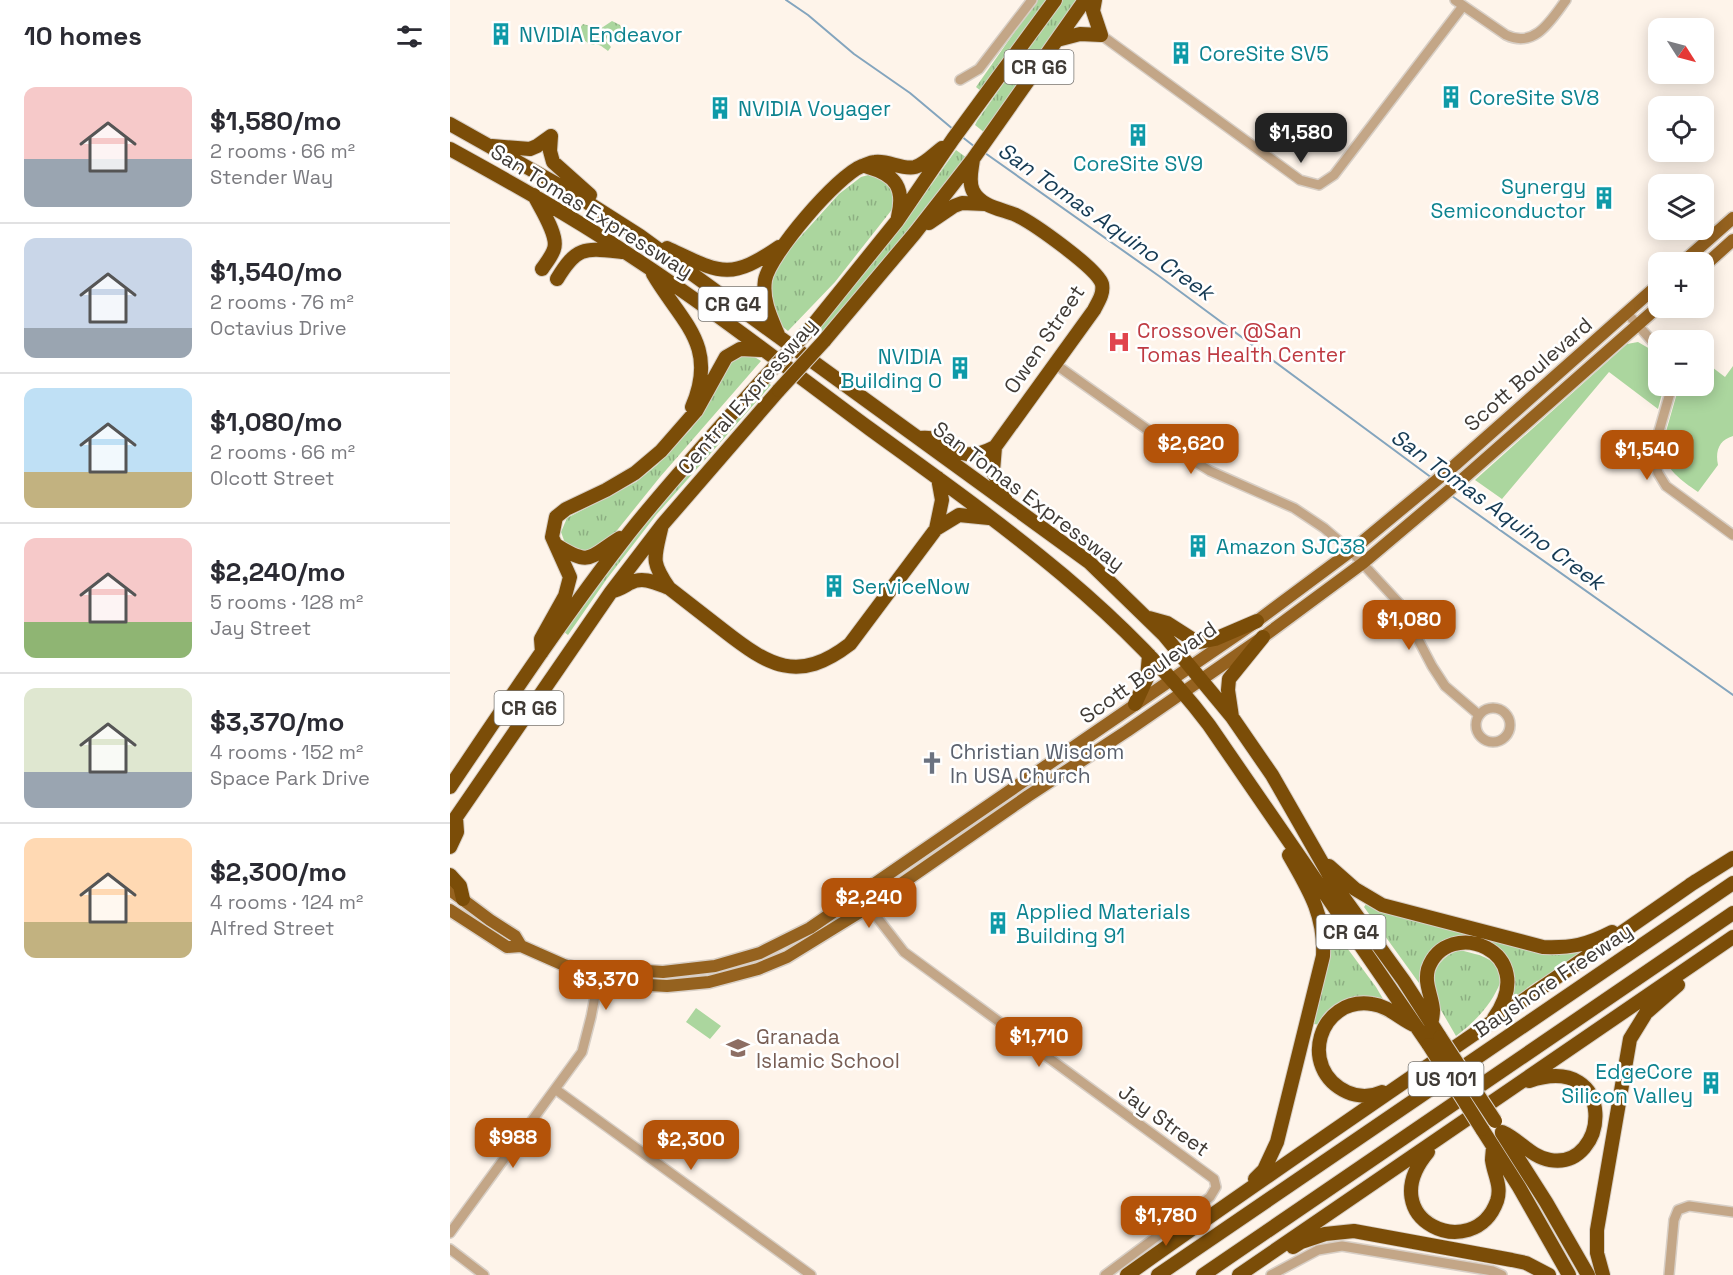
<!DOCTYPE html>
<html lang="en">
<head>
<meta charset="utf-8">
<style>
	:root { --surface:#fff; --page:#f7f7f7; --text:#2b2b33; --muted:#7c7c81; --line:#e1e1e2; --accent:#b45309 }
	body { margin:0; font-family:"Space Grotesk",sans-serif; background:var(--page); color:var(--text); height:100vh; display:flex; flex-direction:column; font-size:22px; white-space:nowrap }
	* { box-sizing:border-box; margin:0 }
	p { font-size:20px; color:var(--muted) }
	.icon { flex:none; width:33px; height:33px; fill:none; stroke:currentColor; stroke-width:2; stroke-linecap:round; stroke-linejoin:round }
	.map { position:relative; flex:1; overflow:hidden }
	.sheet { display:flex; flex-direction:column; background:var(--surface); width:450px }
	.sheet>* { flex:none }
	.needle { width:39px; rotate:126deg }
	.controls { position:absolute; left:1198px; top:18px; display:grid; gap:12px }
	.controls a { display:grid; place-items:center; width:66px; height:66px; border-radius:12px; background:var(--surface); box-shadow:0 3px 15px #0003; font-size:30px }
	.price { position:absolute; translate:-50% -51px; padding:0 14px; border-radius:12px; background:var(--accent); color:#fff; font-size:20px; line-height:39px; filter:drop-shadow(0 2px 3px #0008) }
	.price::after { content:''; position:absolute; left:50%; top:36px; width:18px; height:14px; margin-left:-9px; background:inherit; clip-path:polygon(0 0,100% 0,50% 100%) }
	.price.on { background:#222; color:#fff }
	ul { padding:0; list-style:none }
	li { display:flex; align-items:center; gap:18px; height:150px; padding:0 24px }
	li+li { border-top:2px solid var(--line) }
	li span { display:grid; place-items:center; flex:none; width:168px; height:120px; border-radius:12px; color:#555 }
	li>.icon { margin-inline-start:auto }
	span .icon { width:72px; height:72px; fill:#fffc; stroke-width:1 }
	li b { font-size:26px }
	h2 { display:flex; justify-content:space-between; align-items:center; height:72px; padding:0 24px; font-size:26px }
	main { display:flex; flex:1; min-height:0 }
	.map>svg:first-child { display:block }
	.grass { fill:url(#grass-tufts) }
	.park { fill:#abd69e }
	.lines { fill:none; stroke-linecap:round; stroke-linejoin:round }
	.stream { stroke:#84a5be; stroke-width:2 }
	.minor-casing { stroke:#d8cfc6; stroke-width:12 }
	.major-casing { stroke:#d8cfc6; stroke-width:15 }
	.highway-casing { stroke:#d8cfc6; stroke-width:16 }
	.minor { stroke:#c3a687; stroke-width:9 }
	.major { stroke:#95621f; stroke-width:12 }
	.highway { stroke:#7b4d08; stroke-width:14 }
	.highway-bridge-casing { stroke:#d8cfc6; stroke-width:16; stroke-linecap:butt }
	.highway-bridge { stroke:#7b4d08; stroke-width:14 }
	.labels { text-anchor:middle; dominant-baseline:central; stroke-width:5; stroke-linejoin:round; paint-order:stroke }
	.shield { fill:#fff; stroke:#797672; stroke-width:1.5 }
	.shield-label { font-size:20px; font-weight:bold; fill:#403b36 }
	.culture-label { font-size:21px; fill:#0d838f; stroke:#fff; text-anchor:start }
	.street-label { font-size:21px; fill:#403b36; stroke:#fff }
	.health-label { font-size:21px; fill:#be3a42; stroke:#fff; text-anchor:start }
	.worship-label { font-size:21px; fill:#5b616d; stroke:#fff; text-anchor:start }
	.education-label { font-size:21px; fill:#785e54; stroke:#fff; text-anchor:start }
	.water-label { font-size:22px; font-style:italic; fill:#163b54; stroke:#fff }
</style>
</head>
<body>
<main>
<section class="sheet">
<h2>10 homes<svg class="icon" aria-label="filters" viewBox="0 0 24 24"><path d="M4 7h16M4 17h16"/><circle cx="9" cy="7" r="2"/><circle cx="15" cy="17" r="2"/></svg></h2>
<ul>
<li><span style="background:linear-gradient(#f6c9c9 60%,#9aa5b1 0)"><svg class="icon" aria-label="home" viewBox="0 0 24 24"><path d="M3 11l9-7 9 7M6 9v11h12V9"/></svg></span><div><b>$1,580/mo</b><p>2 rooms · 66 m²</p><p>Stender Way</p></div></li>
<li><span style="background:linear-gradient(#c9d6e8 75%,#9aa5b1 0)"><svg class="icon" aria-label="home" viewBox="0 0 24 24"><path d="M3 11l9-7 9 7M6 9v11h12V9"/></svg></span><div><b>$1,540/mo</b><p>2 rooms · 76 m²</p><p>Octavius Drive</p></div></li>
<li><span style="background:linear-gradient(#bfe0f5 70%,#c2b280 0)"><svg class="icon" aria-label="home" viewBox="0 0 24 24"><path d="M3 11l9-7 9 7M6 9v11h12V9"/></svg></span><div><b>$1,080/mo</b><p>2 rooms · 66 m²</p><p>Olcott Street</p></div></li>
<li><span style="background:linear-gradient(#f6c9c9 70%,#8fb573 0)"><svg class="icon" aria-label="home" viewBox="0 0 24 24"><path d="M3 11l9-7 9 7M6 9v11h12V9"/></svg></span><div><b>$2,240/mo</b><p>5 rooms · 128 m²</p><p>Jay Street</p></div></li>
<li><span style="background:linear-gradient(#dfe7d0 70%,#9aa5b1 0)"><svg class="icon" aria-label="home" viewBox="0 0 24 24"><path d="M3 11l9-7 9 7M6 9v11h12V9"/></svg></span><div><b>$3,370/mo</b><p>4 rooms · 152 m²</p><p>Space Park Drive</p></div></li>
<li><span style="background:linear-gradient(#ffd9b3 70%,#c2b280 0)"><svg class="icon" aria-label="home" viewBox="0 0 24 24"><path d="M3 11l9-7 9 7M6 9v11h12V9"/></svg></span><div><b>$2,300/mo</b><p>4 rooms · 124 m²</p><p>Alfred Street</p></div></li>
</ul>
</section>
<div class="map">
<svg width="1283" height="1275" viewBox="0 0 1283 1275">
	<defs>
		<pattern id="grass-tufts" width="24" height="20" patternUnits="userSpaceOnUse" patternTransform="scale(1.5)"><rect width="24" height="20" fill="#abd69e"/><path d="M3 7l-1-3M5 7V3M7 7l1-3M15 17l-1-3M17 17v-4M19 17l1-3" fill="none" stroke="#8daf82"/></pattern>
	</defs>
	<rect width="100%" height="100%" fill="#fef4ea"/>
	<path class="grass" d="M587 0H597L532 92 526 87Z
		M612 0H629L535 133 525 125 527 121Z
		M162 21 170 25 172 29 171 37 167 39 162 34H158L156 41 161 47 158 51C155 49 152 46 149 45 141 42 148 47 140 44 131 40 126 31 133 24L150 29Z
		M506 150 517 158 492 191 369 338 362 333 452 226Z
		M422 174C440 179 447 188 444 207L385 282 338 331 329 324 318 295 325 265 389 194 411 177Z
		M303 356 311 361 210 477 156 544 130 553 116 546 111 532 117 518 186 482 207 465 241 429 273 373 285 357Z
		M317 382 321 385 206 515 156 580 118 635 114 632 188 529Z
		M918 901 1014 929 1015 936C984 938 975 960 969 983L914 907Z
		M886 933 926 987 936 1004 929 1001 870 1025 864 1024 876 970 879 937Z
		M1041 939 1132 946 1136 952 1097 979 1087 981 1077 988 1073 996 1061 1003C1070 976 1055 962 1039 943Z
		M1010 950C1031 956 1049 956 1050 983 1042 1004 1024 1023 1006 1036L988 1005 985 985 982 984C984 967 993 955 1010 950Z"/>
	<path class="park" d="M1188 342 1200 349 1209 358V386H1214L1208 409 1159 372 1052 499 1025 480 1177 344Z
		M1254 361 1275 377 1283 366V436C1269 440 1265 451 1268 465L1248 492C1231 480 1216 470 1211 449L1229 386H1254Z
		M246 1008 271 1026 260 1039 236 1022Z"/>
	<g class="lines">
		<path class="stream" d="M336 0 358 15 404 54 460 93 504 130
			M511 136 525 147
			M535 153 709 276 982 478
			M1002 496 1283 695"/>
		<g class="minor-casing">
			<path id="minor" d="M1005 0 1056 35C1085 49 1101 20 1116 0
				M651 35 850 180 869 185 884 175 1013 6
				M510 80 529 69 582 0
				M1177 313 1209 349
				M605 364 729 452 760 471 844 508 874 528 901 551 949 603 982 666 995 686 1029 715
				M1222 386 1205 445 1204 458 1208 473 1216 486 1283 535
				M1026 725a17 17 0 1 1 34 0a17 17 0 1 1-34 0Z
				M403 899 426 916 454 952 764 1179 766 1187 760 1197 655 1275
				M105 1089 361 1275
				M0 1233 132 1052 141 1017 149 975
				M0 1249 34 1275
				M821 1275 868 1250 892 1246 1043 1271 1052 1275
				M1219 1275 1224 1220 1228 1210 1239 1206 1283 1212"/>
		</g>
		<g class="major-casing">
			<path id="major" d="M1233 262 1283 218
				M1254 266 1283 240
				M0 890 40 920 65 936 71 946
				M0 910 57 947 71 946 114 965 149 975 163 983 217 986 259 982 308 969 337 957 415 909 578 796 677 731 813 637 913 563 1016 476 1209 306
				M149 975 166 969 213 972 265 966 310 953 360 928 807 621 901 551 1005 465 1209 284"/>
		</g>
		<g class="highway-casing">
			<path id="highway" d="M645 0 643 11 651 35
				M607 40 630 34 651 35
				M0 124 121 192 190 236 639 562 714 635 782 717 822 775 886 887 954 981 990 1037
				M101 136 100 151 103 162 140 195
				M42 146 80 149 87 146 101 136
				M0 149C60 182 121 216 178 254 261 308 340 370 420 429 541 517 667 604 759 725L979 1045
				M523 159C522 169 518 181 523 191 531 207 552 209 566 215 583 223 647 268 652 284 654 294 648 302 644 310L545 447 543 471 556 501
				M418 167C446 175 455 188 448 217
				M84 195C90 208 109 235 104 249 102 256 96 263 92 269
				M479 223 504 206 512 203 535 204
				M217 248C269 272 278 282 329 247
				M203 274C231 322 269 345 242 407
				M107 279C127 246 134 248 172 252
				M359 330 447 221 503 139 605 0
				M329 337C321 318 312 301 315 280 320 254 388 175 412 166 415 165 421 162 425 162 438 160 452 170 465 167 475 164 484 154 492 148
				M374 341 465 233 523 159 635 0
				M470 438C502 434 503 469 545 447
				M211 529C204 559 201 562 219 588 237 602 255 616 273 630 319 666 348 684 400 644L486 529 492 500 488 478
				M486 529 509 515 539 518
				M106 545C142 568 140 556 170 538
				M162 591C169 590 173 587 180 583 193 576 206 583 219 588
				M699 618 717 623 742 639 750 642 765 639 807 621
				M92 652 91 639 115 596 120 577 102 537 106 517 116 509 156 490 185 473 211 451 246 411 276 357 290 349 311 350
				M685 704 697 678 699 655
				M782 717 778 690 779 679 813 637
				M0 787C58 701 115 615 179 533 221 480 268 429 314 378
				M0 826 161 592 213 524 329 390
				M0 847 7 832 6 818
				M879 866 905 889 932 905 1093 947C1121 948 1137 945 1162 932
				M0 875 10 886 13 899
				M1240 885 1283 858
				M981 1024C982 1020 983 1014 983 1010 982 996 974 984 978 969 997 915 1092 950 1044 1018
				M932 1092C921 1097 908 1097 897 1092 847 1069 869 996 922 1004 939 1006 951 1020 966 1026
				M1032 1129 1069 1187 1119 1275
				M1052 1132C1069 1139 1081 1157 1100 1160 1159 1170 1169 1051 1079 1081
				M1052 1133 1096 1202 1138 1275
				M978 1152C921 1220 1024 1265 1047 1201 1052 1186 1044 1175 1042 1160 1042 1156 1043 1151 1043 1146
				M805 1179 814 1170 827 1142 873 956C875 915 859 890 839 855
				M843 1247 851 1242 875 1234 904 1231 1062 1260 1076 1263 1099 1275
				M677 1275C865 1141 1057 1013 1246 881
				M708 1275 1283 883
				M753 1275 1283 913
				M789 1275 1283 937
				M1153 1275 1147 1253V1230L1180 1039 1196 1013 1228 985"/>
		</g>
		<use href="#minor" class="minor"/>
		<use href="#major" class="major"/>
		<use href="#highway" class="highway"/>
		<g class="highway-bridge-casing">
			<path id="highway-bridge" d="M314 378 359 330
				M329 390 374 341
				M990 1037 1045 1121
				M979 1045 1032 1129"/>
		</g>
		<use href="#highway-bridge" class="highway-bridge"/>
	</g>
	<defs>
		<g id="building-bare" transform="scale(1.8)"><path d="M-4-6H4V6H1V3H-1V6H-4ZM-2.5-4.3h1.7v1.8h-1.7ZM.8-4.3h1.7v1.8H.8ZM-2.5-1h1.7V.8h-1.7ZM.8-1h1.7V.8H.8Z" fill="#0f9aa8" stroke="#fff" stroke-width="2.5" paint-order="stroke"/></g>
		<g id="hospital-bare" transform="scale(1.8)"><path d="M-5-5h3v3.5h4V-5h3V5h-3V1.5h-4V5h-3Z" fill="#e0444e" stroke="#fff" stroke-width="2.5" paint-order="stroke"/></g>
		<g id="church-bare" transform="scale(1.8)"><path d="M-1.2-6h2.4v3.5h3.3v2.4h-3.3V6h-2.4V-.1h-3.3v-2.4h3.3Z" fill="#6b7280" stroke="#fff" stroke-width="2.5" paint-order="stroke"/></g>
		<g id="school-bare" transform="scale(1.8)"><path d="M0-5L7-2L0 1L-7-2ZM-4 1L0 2.5L4 1V4Q0 6-4 4Z" fill="#8d6e63" stroke="#fff" stroke-width="2.5" paint-order="stroke"/></g>
	</defs>
	<g fill-rule="evenodd">
		<use href="#building-bare" x="51" y="34"/>
		<use href="#building-bare" x="731" y="53"/>
		<use href="#building-bare" x="1001" y="97"/>
		<use href="#building-bare" x="270" y="108"/>
		<use href="#building-bare" x="688" y="135"/>
		<use href="#building-bare" x="1154" y="198"/>
		<use href="#hospital-bare" x="669" y="342"/>
		<use href="#building-bare" x="510" y="368"/>
		<use href="#building-bare" x="748" y="546"/>
		<use href="#building-bare" x="384" y="586"/>
		<use href="#church-bare" x="482" y="763"/>
		<use href="#building-bare" x="548" y="923"/>
		<use href="#school-bare" x="288" y="1048"/>
		<use href="#building-bare" x="1261" y="1083"/>
	</g>
	<g class="labels">
		<g class="shield">
			<rect x="554.5" y="50" width="69" height="34" rx="4.5"/>
			<rect x="248.5" y="287" width="69" height="34" rx="4.5"/>
			<rect x="44.5" y="691" width="69" height="34" rx="4.5"/>
			<rect x="866.5" y="915" width="69" height="34" rx="4.5"/>
			<rect x="958.5" y="1062" width="75" height="34" rx="4.5"/>
		</g>
		<g class="shield-label">
			<text x="589" y="67">CR G6</text>
			<text x="283" y="304">CR G4</text>
			<text x="79" y="708">CR G6</text>
			<text x="901" y="932">CR G4</text>
			<text x="996" y="1079">US 101</text>
		</g>
		<g class="culture-label">
			<text x="69" y="34">NVIDIA Endeavor</text>
			<text x="749" y="53">CoreSite SV5</text>
			<text x="1019" y="97">CoreSite SV8</text>
			<text x="288" y="108">NVIDIA Voyager</text>
			<text x="688" y="163" text-anchor="middle">CoreSite SV9</text>
			<text x="1136" y="186" text-anchor="end">Synergy<tspan x="1136" dy="24">Semiconductor</tspan></text>
			<text x="492" y="356" text-anchor="end">NVIDIA<tspan x="492" dy="24">Building O</tspan></text>
			<text x="766" y="546">Amazon SJC38</text>
			<text x="402" y="586">ServiceNow</text>
			<text x="566" y="911">Applied Materials<tspan x="566" dy="24">Building 91</tspan></text>
			<text x="1243" y="1071" text-anchor="end">EdgeCore<tspan x="1243" dy="24">Silicon Valley</tspan></text>
		</g>
		<g class="street-label">
			<text transform="translate(142 211) rotate(32)">San Tomas Expressway</text>
			<text transform="translate(594 339) rotate(-56)">Owen Street</text>
			<text transform="translate(1078 374) rotate(-41)">Scott Boulevard</text>
			<text transform="translate(297 396) rotate(-49)">Central Expressway</text>
			<text transform="translate(579 496) rotate(37)">San Tomas Expressway</text>
			<text transform="translate(698 672) rotate(-35)">Scott Boulevard</text>
			<text transform="translate(1103 980) rotate(-34)">Bayshore Freeway</text>
			<text transform="translate(714 1120) rotate(36)">Jay Street</text>
		</g>
		<g class="health-label">
			<text x="687" y="330">Crossover @San<tspan x="687" dy="24">Tomas Health Center</tspan></text>
		</g>
		<g class="worship-label">
			<text x="500" y="751">Christian Wisdom<tspan x="500" dy="24">In USA Church</tspan></text>
		</g>
		<g class="education-label">
			<text x="306" y="1036">Granada<tspan x="306" dy="24">Islamic School</tspan></text>
		</g>
		<g class="water-label">
			<text transform="translate(656 221) rotate(35)">San Tomas Aquino Creek</text>
			<text transform="translate(1048 509) rotate(36)">San Tomas Aquino Creek</text>
		</g>
	</g>
</svg>
<div class="controls">
<a><svg class="needle" viewBox="-14 -14 28 28"><path d="M0-13l5 13h-10z" fill="#e53935"/><path d="M0 13l5-13h-10z" fill="#7c7c81"/></svg></a>
<a><svg class="icon" aria-label="locate" viewBox="0 0 24 24"><circle cx="12" cy="12" r="6"/><path d="M12 2v4M12 18v4M2 12h4M18 12h4"/></svg></a>
<a><svg class="icon" aria-label="layers" viewBox="0 0 24 24"><path d="M12 4l9 5-9 5-9-5zM3 14l9 5 9-5"/></svg></a>
<a>+</a>
<a>−</a>
</div>
<b class="price on" style="left:851px;top:164px">$1,580</b>
<b class="price" style="left:741px;top:475px">$2,620</b>
<b class="price" style="left:1197px;top:481px">$1,540</b>
<b class="price" style="left:959px;top:651px">$1,080</b>
<b class="price" style="left:419px;top:929px">$2,240</b>
<b class="price" style="left:156px;top:1011px">$3,370</b>
<b class="price" style="left:589px;top:1068px">$1,710</b>
<b class="price" style="left:63px;top:1169px">$988</b>
<b class="price" style="left:241px;top:1171px">$2,300</b>
<b class="price" style="left:716px;top:1247px">$1,780</b>
</div>
</main>
</body>
</html>
